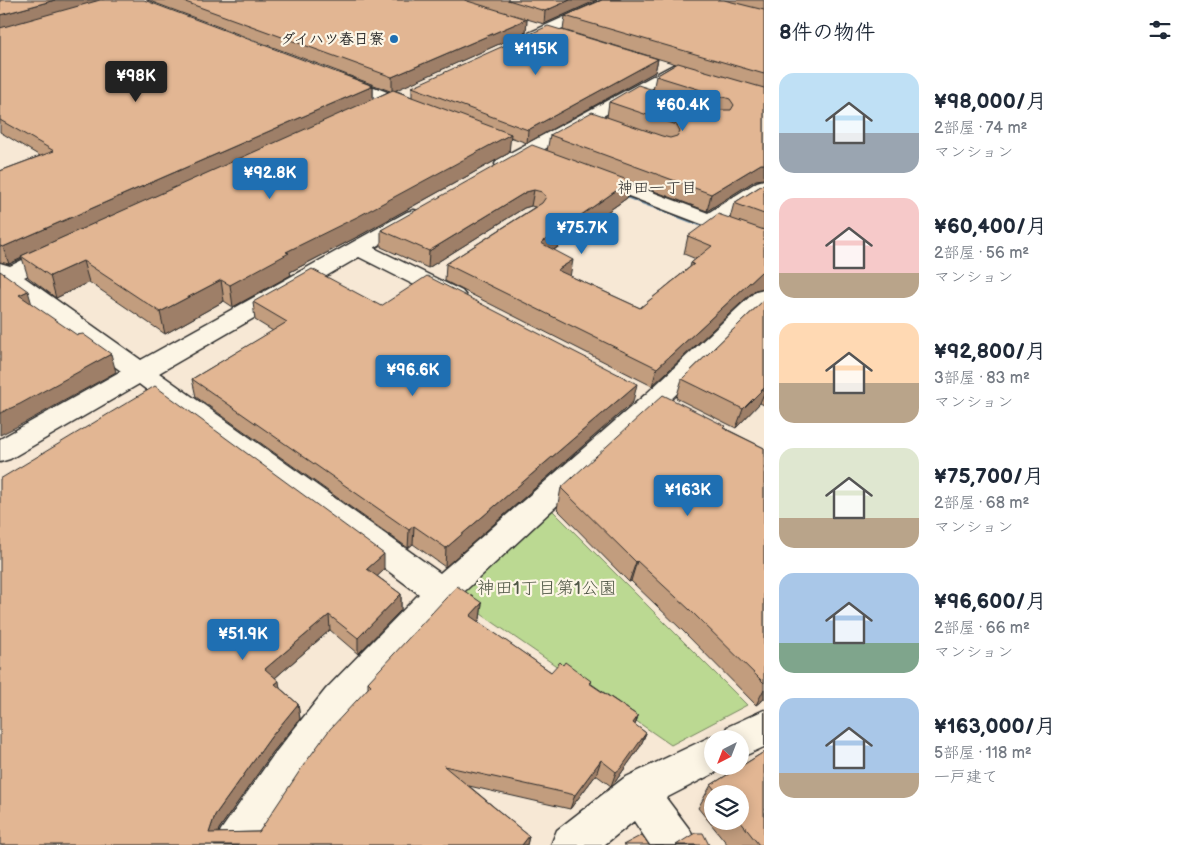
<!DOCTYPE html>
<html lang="ja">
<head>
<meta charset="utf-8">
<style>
	:root { --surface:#fff; --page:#f2f2f3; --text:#1f2937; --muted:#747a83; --accent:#1f6fb2 }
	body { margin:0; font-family:"Balsamiq Sans","Klee One",sans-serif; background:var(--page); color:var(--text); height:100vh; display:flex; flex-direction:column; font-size:19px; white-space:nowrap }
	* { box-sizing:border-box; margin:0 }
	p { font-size:16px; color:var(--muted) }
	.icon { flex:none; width:28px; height:28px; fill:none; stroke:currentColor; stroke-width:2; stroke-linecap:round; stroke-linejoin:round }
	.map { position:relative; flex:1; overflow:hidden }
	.sheet { display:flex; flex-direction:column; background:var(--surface); width:425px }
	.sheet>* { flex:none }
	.needle { width:32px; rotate:222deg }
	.tools { position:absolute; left:704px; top:730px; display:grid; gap:10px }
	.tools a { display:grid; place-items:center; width:45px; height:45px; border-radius:50%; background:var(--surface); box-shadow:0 2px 12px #0003; font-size:25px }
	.price { position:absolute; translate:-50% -42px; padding:0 11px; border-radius:5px; background:var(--accent); color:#fff; font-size:16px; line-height:32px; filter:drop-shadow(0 1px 2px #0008) }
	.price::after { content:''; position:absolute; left:50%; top:30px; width:15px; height:11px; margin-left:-8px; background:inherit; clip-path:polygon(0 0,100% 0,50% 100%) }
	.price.active { background:#222; color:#fff }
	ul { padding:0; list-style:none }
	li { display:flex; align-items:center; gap:15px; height:125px; padding:0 15px }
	li span { display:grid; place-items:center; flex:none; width:140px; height:100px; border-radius:15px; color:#555 }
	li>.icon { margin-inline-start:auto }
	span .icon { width:60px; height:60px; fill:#fffc; stroke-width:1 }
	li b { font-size:21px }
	h2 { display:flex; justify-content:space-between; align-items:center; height:60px; padding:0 15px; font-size:21px }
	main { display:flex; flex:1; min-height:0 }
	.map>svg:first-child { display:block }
	.green { fill:#bbd992; stroke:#73825e }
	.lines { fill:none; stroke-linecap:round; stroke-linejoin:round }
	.stream { fill:#6989a2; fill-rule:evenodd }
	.minor-casing { stroke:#2b2b2b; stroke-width:3 }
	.minor { fill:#fcf5e5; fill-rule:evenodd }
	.wall { fill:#c29d7e; stroke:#2b2b2b; fill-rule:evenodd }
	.shaded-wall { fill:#9e7f67; stroke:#2b2b2b }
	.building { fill:#e2b693; stroke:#2b2b2b }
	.poi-dot { fill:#1f6fb2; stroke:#fcf5e5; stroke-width:2 }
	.labels { text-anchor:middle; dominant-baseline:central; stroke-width:4.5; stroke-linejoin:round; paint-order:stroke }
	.far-poi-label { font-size:15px; font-weight:bold; fill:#2b2b2b; stroke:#fcf5e5; text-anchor:end }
	.far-neighbourhood-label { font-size:16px; fill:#2b2b2b; stroke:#fcf5e5 }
	.park-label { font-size:18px; fill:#4f5645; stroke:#fcf5e5 }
</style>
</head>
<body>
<main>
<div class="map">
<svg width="764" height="845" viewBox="0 0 764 845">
	<rect width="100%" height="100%" fill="#f7e8d5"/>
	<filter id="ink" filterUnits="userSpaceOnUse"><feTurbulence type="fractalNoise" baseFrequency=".02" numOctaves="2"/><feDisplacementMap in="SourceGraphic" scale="10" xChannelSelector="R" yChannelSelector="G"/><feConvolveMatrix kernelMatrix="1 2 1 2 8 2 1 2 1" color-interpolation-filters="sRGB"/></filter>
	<g filter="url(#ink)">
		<path class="green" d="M548 506 747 705 671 745 452 594Z"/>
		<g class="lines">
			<path class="stream" d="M613 187 721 228 723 230 718 233 715 232 610 192 608 190Z"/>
			<g class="minor-casing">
				<path id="minor" d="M602 0H620L618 3 523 46H513L511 43 513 40Z
					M673 65 679 67 681 70 679 73 511 168 504 170 497 168 495 164 497 160Z
					M339 74 422 105 425 109 422 113 416 114 410 113 333 82 331 79 333 76Z
					M594 170 708 213 757 182 764 180V195L725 220 764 235V248L587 180 584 176 587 172Z
					M414 210 421 212 424 216 421 220 374 248 462 291 466 296 462 301 454 303 446 301 359 257 159 373 440 573 646 394 756 291 764 289V309L664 406 453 602 352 713 303 779 260 845H215L221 830 275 753 326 689 419 594 139 384 10 459 0 462V439L121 371 5 285 0 286V263L10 266C26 259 48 244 66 248L69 253 66 258 24 277 141 360 407 212Z
					M764 710V747L740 758V739H722L727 727Z
					M712 736 720 739H712V766L726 767 666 798 690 830 696 845H650L634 821 604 845H551L557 830 624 778Z"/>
			</g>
			<use href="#minor" class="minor"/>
		</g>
		<path class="wall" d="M0 0 373 86V99L390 91 147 0H597L544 24 527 19 526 32 395 90 412 97V87L658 59 655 72 527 143 510 137 509 153 359 236 290 272 291 275 233 307 224 301 165 334 89 282 56 298 28 277 22 258 9 264 0 262V171L40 156 0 132Z
			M602 0H764V179L756 180 707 211 630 182 627 198 554 250 570 276 640 308 690 267 691 263 696 259 684 254 688 236 730 218 734 203 764 184V288L755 290 652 386 445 281 446 264 535 207 531 206 524 208 428 268 381 247V230L547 151 550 135 607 117 609 102 653 90 656 76 676 64 563 30 565 16Z
			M764 300V405L760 403 736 428 676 398 682 379Z
			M253 302 381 306 633 402 445 567 413 544 408 548 196 397 192 379 273 331 255 320Z
			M724 428 764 448V699L756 705 682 630 631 581 629 582 557 509 561 488Z
			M384 570 377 576 401 594V610L358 654 330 630 275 678 280 688 298 704 300 719 273 752 219 829 218 833 259 832 368 688V682L482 603 480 619 478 622 551 672 591 681 590 683 638 716 635 725 646 733 640 747 615 782 611 786 596 775 570 809 469 786 529 836 527 845H0Z
			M764 752V845H728L698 808 711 785ZM712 794H740V821H712Z"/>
		<path class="shaded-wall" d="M55 0H104L0 30V15Z
			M570 0H597L544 24 545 11Z
			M527 19 526 32 392 92V77Z
			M658 59 655 72 527 143 528 130Z
			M373 86V101L21 256 22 258 9 264 3 247Z
			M511 134 509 153 359 236 290 272 291 275 233 307 230 285 286 252Z
			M761 164H764V179L756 180 707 211 711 194Z
			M630 181 627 198 539 260 541 243Z
			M534 190 531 206 524 208 428 268 429 251 526 192Z
			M573 260 570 277 557 270Z
			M83 261 89 282 56 298 50 276Z
			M761 272H764V288L755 290 652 386 657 368Z
			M221 280 224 301 165 334 160 312Z
			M28 291 33 308 19 295Z
			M111 354 116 372 26 422 0 435V413Z
			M637 384 633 402 445 567 446 548Z
			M764 388V393L760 403 736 428 743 409Z
			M414 526 413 544 408 548 409 530Z
			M384 554V570L368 585 367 569Z
			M637 561 631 581 629 582 636 562Z
			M401 594V610L358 654V638Z
			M482 603 480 619 468 632 470 616Z
			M329 615 330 630 268 684 265 669Z
			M279 681 281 696 275 684Z
			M764 689V699L756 705Z
			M298 704 300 719 273 752 219 829 214 845 209 833 215 815 271 737Z
			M638 716 633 731V723Z
			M646 733 640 747 615 782 611 786 616 772Z
			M601 760 596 775 570 809 575 795Z
			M529 836 527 845H522Z"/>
		<path class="building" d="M0 0H55L0 15Z
			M100 0H144L373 86 3 247 0 246V171L54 151 0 120V28Z
			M180 0H464L527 19 392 77Z
			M508 0H570L545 11Z
			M602 0H724L764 10V74L565 16Z
			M548 26 658 59 528 130 412 87Z
			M678 63 764 88V164H761L711 194 550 135 592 112 662 136 670 138 677 136 680 131 677 125 609 102 638 85 716 110H731L734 105 730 99 656 76Z
			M393 90 511 134 359 216 286 252 289 253 230 285 221 280 160 312 83 261 50 276 21 256Z
			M532 145 630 181 541 243 573 260 557 270 640 308 694 264 691 263 712 246 688 236 718 214 764 230V272H761L657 368 446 264 542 203 546 197 542 192 534 190 526 192 429 251 381 230Z
			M764 184V214L734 203Z
			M312 269 381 306 427 276 637 384 446 548 414 526 409 530 192 379 287 322 253 302Z
			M0 271 28 291 19 295 77 335 83 334 111 354 20 404 0 413Z
			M764 300V388L743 409 682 379Z
			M155 386 384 554 367 569 401 594 358 638 329 615 265 669 279 681 275 684 298 704 271 737 215 815 209 833 259 832 303 766 330 729 371 685 368 682 457 586 482 603 470 616 551 672 560 662 563 665 565 662 591 681 589 683 638 716 633 723 646 733 621 768 616 772 601 760 575 795 444 766 529 836 522 845H0V479Z
			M663 395 725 426 723 428 764 448V683L690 610 637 561 636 562 561 488Z
			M764 752V845H759L740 821V794H718L711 785Z
			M695 833H703L709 845H676Z
			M642 835 649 845H623Z"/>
	</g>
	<circle class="poi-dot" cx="394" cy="39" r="5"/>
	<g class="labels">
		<g class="far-poi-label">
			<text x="384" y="39">ダイハツ春日寮</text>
		</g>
		<g class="far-neighbourhood-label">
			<text x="657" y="188">神田一丁目</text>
		</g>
		<g class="park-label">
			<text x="547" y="588">神田1丁目第1公園</text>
		</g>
	</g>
</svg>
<div class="tools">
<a><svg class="needle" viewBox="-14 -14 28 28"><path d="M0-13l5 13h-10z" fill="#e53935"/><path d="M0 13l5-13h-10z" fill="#747a83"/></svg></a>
<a><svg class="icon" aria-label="layers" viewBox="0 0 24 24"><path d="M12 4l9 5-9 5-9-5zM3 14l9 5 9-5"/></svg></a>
</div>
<b class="price" style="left:536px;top:76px">¥115K</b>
<b class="price active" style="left:136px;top:103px">¥98K</b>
<b class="price" style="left:683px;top:132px">¥60.4K</b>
<b class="price" style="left:270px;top:200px">¥92.8K</b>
<b class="price" style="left:582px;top:255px">¥75.7K</b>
<b class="price" style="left:413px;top:397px">¥96.6K</b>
<b class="price" style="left:688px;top:517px">¥163K</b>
<b class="price" style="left:243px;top:661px">¥51.9K</b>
</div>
<section class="sheet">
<h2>8件の物件<svg class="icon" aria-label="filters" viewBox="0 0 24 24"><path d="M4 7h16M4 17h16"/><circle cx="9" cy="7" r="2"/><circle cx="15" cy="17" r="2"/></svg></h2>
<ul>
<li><span style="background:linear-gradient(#bfe0f5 60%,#9aa5b1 0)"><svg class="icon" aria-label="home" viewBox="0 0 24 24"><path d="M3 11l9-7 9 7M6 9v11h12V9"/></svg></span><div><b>¥98,000/月</b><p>2部屋 · 74 m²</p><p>マンション</p></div></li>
<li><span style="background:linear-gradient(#f6c9c9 75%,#b9a48a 0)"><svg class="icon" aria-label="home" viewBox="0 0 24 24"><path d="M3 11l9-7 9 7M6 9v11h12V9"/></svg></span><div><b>¥60,400/月</b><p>2部屋 · 56 m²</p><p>マンション</p></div></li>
<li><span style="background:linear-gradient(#ffd9b3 60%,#b9a48a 0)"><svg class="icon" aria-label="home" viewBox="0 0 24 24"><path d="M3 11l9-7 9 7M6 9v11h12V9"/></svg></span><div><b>¥92,800/月</b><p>3部屋 · 83 m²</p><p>マンション</p></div></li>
<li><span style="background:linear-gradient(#dfe7d0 70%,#b9a48a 0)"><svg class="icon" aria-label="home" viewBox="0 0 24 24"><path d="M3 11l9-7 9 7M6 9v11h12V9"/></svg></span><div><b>¥75,700/月</b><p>2部屋 · 68 m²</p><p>マンション</p></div></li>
<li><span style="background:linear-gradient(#a9c7e8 70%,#7fa58c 0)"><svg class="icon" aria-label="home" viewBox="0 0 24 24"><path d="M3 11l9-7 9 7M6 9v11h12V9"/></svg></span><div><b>¥96,600/月</b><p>2部屋 · 66 m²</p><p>マンション</p></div></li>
<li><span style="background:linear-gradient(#a9c7e8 75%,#b9a48a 0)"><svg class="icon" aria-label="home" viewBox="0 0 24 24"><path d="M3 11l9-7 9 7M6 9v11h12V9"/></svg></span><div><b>¥163,000/月</b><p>5部屋 · 118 m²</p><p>一戸建て</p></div></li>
</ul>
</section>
</main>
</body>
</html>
